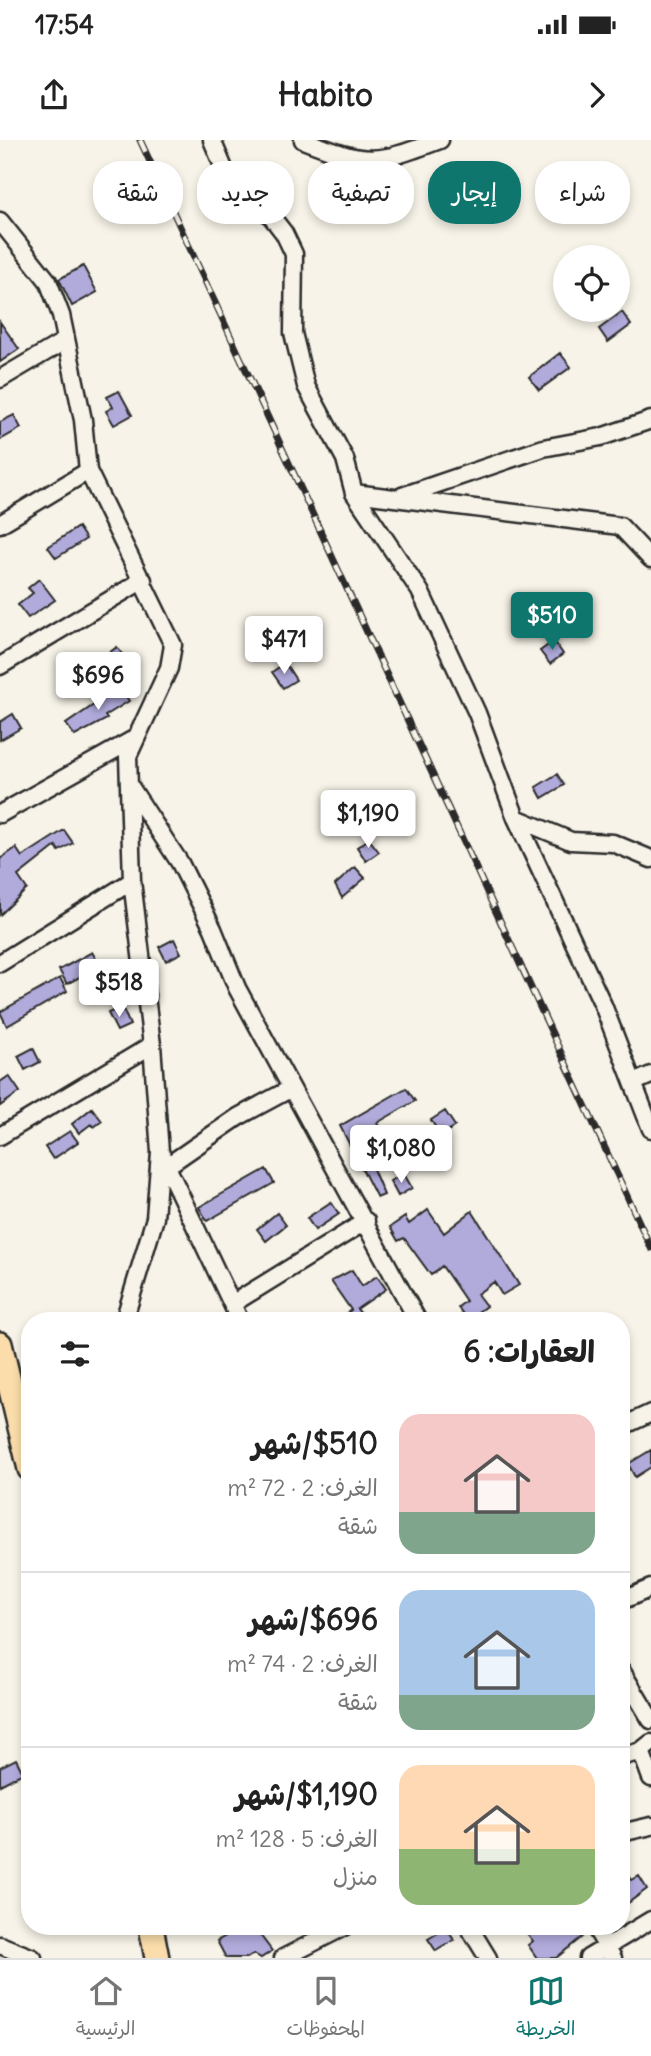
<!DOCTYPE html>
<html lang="ar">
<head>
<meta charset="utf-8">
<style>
	:root { --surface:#fff; --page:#f2f2f2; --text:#222; --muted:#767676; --line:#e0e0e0; --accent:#0f766e }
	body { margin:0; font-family:Delius,"Playpen Sans Arabic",sans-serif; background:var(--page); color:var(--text); direction:rtl; height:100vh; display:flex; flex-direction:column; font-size:26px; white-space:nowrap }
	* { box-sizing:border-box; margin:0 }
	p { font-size:23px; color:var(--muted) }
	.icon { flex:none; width:38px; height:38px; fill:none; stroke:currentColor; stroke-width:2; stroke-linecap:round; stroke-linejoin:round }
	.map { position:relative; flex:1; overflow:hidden; direction:ltr }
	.side { position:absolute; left:21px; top:1172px; width:609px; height:623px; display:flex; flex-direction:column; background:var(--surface); border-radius:28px; box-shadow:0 4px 10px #0003; direction:rtl }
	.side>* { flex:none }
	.banner { position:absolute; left:21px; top:21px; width:609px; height:63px; direction:rtl; display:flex; gap:14px }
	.fabs { position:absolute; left:553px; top:105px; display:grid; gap:14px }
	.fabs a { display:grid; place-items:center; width:77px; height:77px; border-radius:50%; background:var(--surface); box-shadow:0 4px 10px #0003; font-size:35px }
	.price { position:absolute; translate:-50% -60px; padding:0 16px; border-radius:7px; background:#fff; color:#222; font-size:23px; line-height:46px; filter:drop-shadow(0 2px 4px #0008) }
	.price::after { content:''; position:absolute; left:50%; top:42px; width:21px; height:16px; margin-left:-10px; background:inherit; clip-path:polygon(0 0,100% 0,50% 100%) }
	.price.on { background:var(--accent); color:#fff }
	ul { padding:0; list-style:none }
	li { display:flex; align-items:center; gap:21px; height:175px; padding:0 35px }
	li+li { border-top:2px solid var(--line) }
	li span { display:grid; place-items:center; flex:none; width:196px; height:140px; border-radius:21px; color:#555 }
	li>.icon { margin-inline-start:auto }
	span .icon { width:84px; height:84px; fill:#fffc; stroke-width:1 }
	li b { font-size:30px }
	h2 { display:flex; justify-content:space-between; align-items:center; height:84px; padding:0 35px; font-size:30px }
	.chip { padding:0 24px; border-radius:28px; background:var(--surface); box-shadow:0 4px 10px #0003; font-size:24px; line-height:63px }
	.chip.on { background:var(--accent); color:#fff }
	.status { display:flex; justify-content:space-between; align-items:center; height:49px; padding:0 35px; background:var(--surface); direction:ltr }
	.status svg { height:19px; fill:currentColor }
	header { display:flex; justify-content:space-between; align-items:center; height:91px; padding:0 35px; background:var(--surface); font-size:32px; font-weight:700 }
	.dock { display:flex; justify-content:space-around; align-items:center; height:98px; border-top:2px solid var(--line); background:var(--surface); font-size:19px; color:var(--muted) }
	.dock a { display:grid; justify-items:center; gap:4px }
	.dock .on { color:var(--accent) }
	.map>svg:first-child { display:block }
	.building { fill:#b1abdc; stroke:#2b2b2b; stroke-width:2 }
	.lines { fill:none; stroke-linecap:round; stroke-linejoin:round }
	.minor-casing { stroke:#2b2b2b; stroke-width:21 }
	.primary-casing { stroke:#2b2b2b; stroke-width:28 }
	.minor { stroke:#f7f3e8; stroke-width:16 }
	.primary { stroke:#fbddab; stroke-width:23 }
	.rail-casing { stroke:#2b2b2b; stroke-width:7 }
	.rail { stroke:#f7f3e8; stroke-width:4.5; stroke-dasharray:13; stroke-linecap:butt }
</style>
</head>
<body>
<div class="status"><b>17:54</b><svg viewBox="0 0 49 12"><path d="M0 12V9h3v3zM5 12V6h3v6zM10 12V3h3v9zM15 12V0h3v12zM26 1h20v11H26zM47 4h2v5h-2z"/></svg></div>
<header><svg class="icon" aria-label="forward" viewBox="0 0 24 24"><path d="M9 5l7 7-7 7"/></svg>Habito<svg class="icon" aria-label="share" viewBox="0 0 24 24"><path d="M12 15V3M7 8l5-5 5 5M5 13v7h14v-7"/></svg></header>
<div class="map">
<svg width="651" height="1818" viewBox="0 0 651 1818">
	<rect width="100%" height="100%" fill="#f7f3e8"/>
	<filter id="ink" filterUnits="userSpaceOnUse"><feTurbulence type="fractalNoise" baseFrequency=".0143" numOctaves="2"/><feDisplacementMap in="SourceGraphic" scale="14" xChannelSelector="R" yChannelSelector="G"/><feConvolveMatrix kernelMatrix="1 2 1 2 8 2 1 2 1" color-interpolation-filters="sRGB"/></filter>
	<g filter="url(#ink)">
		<path class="building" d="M83 126 97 152 72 166 59 139Z
			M622 172 631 185 608 202 599 189Z
			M0 182 19 209 0 222Z
			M560 213 571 227 539 250 529 237Z
			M119 251 132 275 114 285 106 271 113 267 107 257Z
			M14 275 21 288 0 300V282Z
			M78 387 86 399 56 418 48 407Z
			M39 439 55 460 28 478 18 465 33 453 28 448Z
			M554 501 563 514 550 524 540 511Z
			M117 507 125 518 102 535 94 524Z
			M285 523 296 540 283 548 272 532Z
			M120 547 129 561 105 576 107 579 75 596 66 584Z
			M13 574 21 588 0 600V582Z
			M557 634 564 645 542 658 536 647Z
			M64 690 73 703 59 711 56 706 18 736 27 749 0 775V719L16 708 22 717Z
			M369 699 379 712 366 721 357 707Z
			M355 727 365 738 342 758 335 745Z
			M174 799 181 813 166 821 159 807Z
			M92 812 100 826 67 844 59 830Z
			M60 838 67 851 7 886 0 872Z
			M122 867 130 885 117 891 108 873Z
			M33 908 40 922 25 930 18 916Z
			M9 936 20 952 0 966V942Z
			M406 948 415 961 377 983 393 1009 370 1022 384 1055 377 1058 340 986Z
			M92 968 102 981 94 987 91 984 79 993 72 984Z
			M445 971 455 986 441 996 431 980Z
			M70 991 78 1002 53 1019 45 1007Z
			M266 1029 274 1043 207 1081 199 1067Z
			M404 1034 412 1048 398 1056 390 1041Z
			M331 1062 339 1074 315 1090 307 1078Z
			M428 1070 444 1093 472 1071 519 1145 502 1155 494 1142 477 1154 486 1166 467 1180 458 1167 466 1161 442 1126 431 1135 404 1098 398 1101 390 1087 405 1077 409 1084Z
			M277 1073 286 1085 266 1101 257 1089Z
			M352 1130 362 1146 377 1136 386 1149 357 1169 367 1181H335L351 1170 331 1141Z
			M651 1310V1327L635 1337 628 1324Z
			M16 1619 23 1633 0 1645V1627Z
			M621 1725 632 1740 639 1736 647 1749 628 1763 621 1753Z
			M242 1787H254L272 1811 261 1818 254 1814 247 1818H226L217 1801Z
			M522 1787H574L582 1797 556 1818H537L528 1805 533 1801Z
			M446 1788 454 1800 436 1811 428 1799Z"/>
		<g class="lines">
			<g class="minor-casing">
				<path id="minor" d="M212 0 225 31 264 67 284 93 294 114 293 193 306 246 345 319 354 353 420 451 477 573 516 678 603 865 651 989
					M303 0C368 25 374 25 440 0
					M0 81 48 141 61 175 83 280 88 331 173 505 169 528 128 616 132 741 152 905 160 1012 155 1078 124 1181
					M0 239 66 200
					M354 353 620 386 651 419
					M402 356 543 308 601 297 651 280
					M0 384 88 331
					M0 526 143 440
					M131 648 180 723 213 789 237 848 418 1181
					M0 674 134 599
					M516 678 571 701 613 703 651 719
					M0 823 132 741
					M635 942 651 935
					M0 996 152 905
					M161 1014 240 1181
					M167 1026 238 977 290 949
					M232 1164 366 1081
					M621 1287 651 1273
					M621 1461 651 1448
					M621 1530 651 1580
					M641 1611 651 1638
					M621 1617 641 1611 651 1603
					M621 1693 651 1686
					M469 1787 488 1818
					M595 1787 613 1818
					M0 1805 33 1818
					M283 1818 344 1787
					M588 1818 651 1780"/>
			</g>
			<g class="primary-casing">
				<path id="primary" d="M0 1204 30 1329
					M151 1787 157 1818"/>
			</g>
			<use href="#minor" class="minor"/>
			<use href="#primary" class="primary"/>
			<g class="rail-casing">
				<path id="rail" d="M140 0 651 1108"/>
			</g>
			<use href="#rail" class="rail"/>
		</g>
	</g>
</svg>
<div class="fabs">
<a><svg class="icon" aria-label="locate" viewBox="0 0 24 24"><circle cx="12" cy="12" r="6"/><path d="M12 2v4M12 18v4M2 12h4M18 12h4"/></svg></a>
</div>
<b class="price on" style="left:552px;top:512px">$510</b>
<b class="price" style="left:284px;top:536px">$471</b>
<b class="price" style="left:98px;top:572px">$696</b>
<b class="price" style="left:368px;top:710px">$1,190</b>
<b class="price" style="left:119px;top:879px">$518</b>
<b class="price" style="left:401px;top:1045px">$1,080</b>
<div class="banner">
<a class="chip">شراء</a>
<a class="chip on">إيجار</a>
<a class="chip">تصفية</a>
<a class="chip">جديد</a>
<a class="chip">شقة</a>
</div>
<section class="side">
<h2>العقارات: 6<svg class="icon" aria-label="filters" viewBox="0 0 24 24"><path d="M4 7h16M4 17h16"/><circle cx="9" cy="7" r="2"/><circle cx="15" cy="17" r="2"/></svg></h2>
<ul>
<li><span style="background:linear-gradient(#f6c9c9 70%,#7fa58c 0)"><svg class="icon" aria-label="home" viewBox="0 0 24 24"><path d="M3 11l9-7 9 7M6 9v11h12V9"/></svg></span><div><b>$510/شهر</b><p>الغرف: 2 · 72 m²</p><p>شقة</p></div></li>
<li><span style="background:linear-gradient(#a9c7e8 75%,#7fa58c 0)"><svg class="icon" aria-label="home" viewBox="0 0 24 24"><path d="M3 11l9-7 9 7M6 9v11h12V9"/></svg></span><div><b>$696/شهر</b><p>الغرف: 2 · 74 m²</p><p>شقة</p></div></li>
<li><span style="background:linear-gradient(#ffd9b3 60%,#8fb573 0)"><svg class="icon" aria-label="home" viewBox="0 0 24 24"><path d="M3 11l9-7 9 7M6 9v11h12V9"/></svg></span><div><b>$1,190/شهر</b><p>الغرف: 5 · 128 m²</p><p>منزل</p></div></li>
</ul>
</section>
</div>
<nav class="dock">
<a class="on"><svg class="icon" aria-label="map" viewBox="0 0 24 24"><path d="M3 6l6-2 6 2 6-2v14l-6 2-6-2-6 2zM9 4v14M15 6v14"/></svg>الخريطة</a>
<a><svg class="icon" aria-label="saved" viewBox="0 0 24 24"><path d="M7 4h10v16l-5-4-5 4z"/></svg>المحفوظات</a>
<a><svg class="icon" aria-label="home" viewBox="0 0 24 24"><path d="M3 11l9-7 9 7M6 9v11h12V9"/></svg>الرئيسية</a>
</nav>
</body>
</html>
